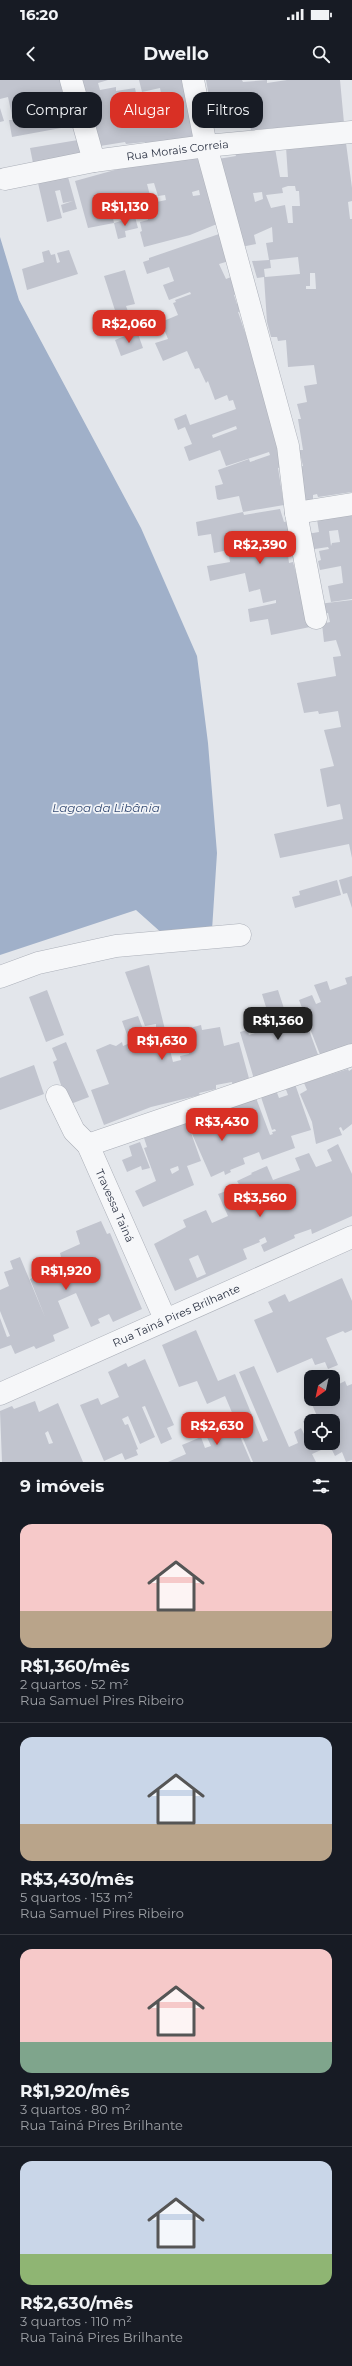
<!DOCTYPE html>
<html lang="pt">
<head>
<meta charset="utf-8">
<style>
	:root { --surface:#171b24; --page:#242831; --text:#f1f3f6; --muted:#9ea1a6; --line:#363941; --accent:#d93025 }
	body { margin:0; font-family:Montserrat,sans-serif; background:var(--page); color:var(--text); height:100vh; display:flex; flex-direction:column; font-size:15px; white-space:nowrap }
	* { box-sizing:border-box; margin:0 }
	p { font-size:13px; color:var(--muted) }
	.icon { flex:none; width:22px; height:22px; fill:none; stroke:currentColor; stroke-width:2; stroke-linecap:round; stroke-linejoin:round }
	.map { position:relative; height:1382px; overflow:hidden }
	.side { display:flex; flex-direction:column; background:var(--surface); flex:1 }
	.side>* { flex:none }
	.guide { position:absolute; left:12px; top:12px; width:328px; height:36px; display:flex; gap:8px }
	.needle { width:26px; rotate:213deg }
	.fabs { position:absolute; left:304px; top:1290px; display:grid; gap:8px }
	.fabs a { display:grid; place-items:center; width:36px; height:36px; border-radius:8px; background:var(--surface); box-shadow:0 2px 10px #0003; font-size:20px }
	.price { position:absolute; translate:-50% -34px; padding:0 9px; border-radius:8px; background:var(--accent); color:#fff; font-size:13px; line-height:26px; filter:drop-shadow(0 1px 2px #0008) }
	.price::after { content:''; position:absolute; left:50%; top:24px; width:12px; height:9px; margin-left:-6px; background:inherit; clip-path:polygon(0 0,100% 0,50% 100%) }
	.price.selected { background:#222; color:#fff }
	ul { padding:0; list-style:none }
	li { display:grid; align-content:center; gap:8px; height:212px; padding:0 20px }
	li+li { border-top:1px solid var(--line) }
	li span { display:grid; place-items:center; height:124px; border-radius:12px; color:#555 }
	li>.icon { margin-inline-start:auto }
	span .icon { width:72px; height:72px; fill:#fffc; stroke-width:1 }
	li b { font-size:17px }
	h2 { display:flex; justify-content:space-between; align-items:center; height:48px; padding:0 20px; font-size:17px }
	.pill { padding:0 14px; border-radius:12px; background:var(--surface); box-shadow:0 2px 10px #0003; font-size:14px; line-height:36px }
	.pill.selected { background:var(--accent); color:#fff }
	.status { display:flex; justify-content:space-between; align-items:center; height:28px; padding:0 20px; background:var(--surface); direction:ltr }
	.status svg { height:11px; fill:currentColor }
	header { display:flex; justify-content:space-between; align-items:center; height:52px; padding:0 20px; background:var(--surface); font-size:18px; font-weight:700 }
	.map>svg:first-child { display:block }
	.water { fill:#a0b0c9 }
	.building { fill:#c1c4ce; fill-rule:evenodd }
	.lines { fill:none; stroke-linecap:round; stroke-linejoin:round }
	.street-casing { stroke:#acb0b9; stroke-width:23 }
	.street { stroke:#f6f7f9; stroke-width:22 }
	.labels { text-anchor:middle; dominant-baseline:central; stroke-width:3.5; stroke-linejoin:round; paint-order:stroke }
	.street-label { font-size:11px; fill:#2b3243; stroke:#f3f5f8 }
	.water-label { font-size:12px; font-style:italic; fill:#374d75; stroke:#f3f5f8 }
</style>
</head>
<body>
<div class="status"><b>16:20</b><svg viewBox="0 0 49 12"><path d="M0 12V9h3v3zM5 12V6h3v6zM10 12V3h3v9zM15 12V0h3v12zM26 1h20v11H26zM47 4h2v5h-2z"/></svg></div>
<header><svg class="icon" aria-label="back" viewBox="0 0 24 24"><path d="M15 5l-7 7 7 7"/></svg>Dwello<svg class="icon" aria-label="search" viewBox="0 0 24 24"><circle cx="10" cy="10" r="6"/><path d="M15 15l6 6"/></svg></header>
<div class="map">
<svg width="352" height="1382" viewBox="0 0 352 1382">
	<rect width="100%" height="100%" fill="#e3e6eb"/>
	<path class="water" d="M0 157 19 220 141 448 197 576 208 663 217 773 212 850 164 855 136 830 0 875Z"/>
	<path class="building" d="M0 0H60L66 30 68 29 72 46 12 57 9 40H13L8 17 0 19Z
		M77 0H108L98 3 100 10 116 7V11L135 8 137 18 154 15 155 23 161 24H163L160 8 142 12 139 0H183L196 60 145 65V62L126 64 125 62 100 66Z
		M206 0H242L243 2 267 0V3L287 0H340L344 43 251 50 246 22 217 27 216 21 210 22Z
		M0 28 4 41 0 42Z
		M78 60 81 78 33 83 30 68Z
		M346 63 352 108V121L348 122 350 139H352V412L318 417 317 414 313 415V420L300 422 296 387 303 386 299 370H303L298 339H301L297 324 307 322 304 306 317 304 314 285 288 287 286 260 278 261 277 257H271L267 242 264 197 257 198 252 181 269 180 266 163 273 162 272 147 254 155 256 164 241 167 218 79 236 76 235 73 275 68 280 97H288L286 67ZM288 106H295L296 111H299L300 126H292L293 143H288L285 125 271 128 266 115 283 113 282 108ZM262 112 263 119 255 122 253 113ZM298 177 300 194 265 197 264 189 271 188 270 180ZM310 193H315L316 209H306V206H310Z
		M200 73 217 144 190 155 144 167 140 152 142 151 140 142 148 140 147 135 154 133 152 123 166 120 165 115 158 116 154 103 147 104 152 123 142 126 145 135 138 137 136 130 133 128 122 130 124 135 113 138 114 143 88 148 75 101 122 88ZM199 110 200 115 193 116 192 112Z
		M68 97 77 129 63 133 61 125 73 121 63 123 60 110 55 111 62 138 47 142 38 103Z
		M135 137 138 148 125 151 126 157 118 159 114 143Z
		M219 154 229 181 219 184 226 199 231 197 236 214 234 215 237 224 240 223 242 231 238 232 262 301 282 387 278 388 284 425 243 432 239 416 219 420 217 419 215 406 223 404 218 390 249 379 250 382 270 375 269 372 226 386 220 370 189 381 184 367 192 364 185 347 178 350 174 339 186 334 190 345 236 329 233 320 229 321 227 315 215 320 208 301 206 303 199 288 195 289 187 271 163 281 155 263 168 259 161 242 178 235 173 223 176 222 175 220 191 214 190 212 169 220 163 205 174 201 169 187 147 194 143 182 149 180V178ZM236 346 237 349 213 358 212 355Z
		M49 170 51 175 55 174 57 183 60 182 57 173 69 170 78 194 27 210 22 189 44 182 42 172Z
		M125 190 135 224 126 226 132 242 120 246 104 196Z
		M137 251 143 268 121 276 115 260Z
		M352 428V519L331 522 328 506 343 503 341 486 320 490 318 481 321 480 319 471 329 469 328 467 308 470 307 454 319 452 316 433ZM338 450 340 462 332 463 331 466 329 451Z
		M280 429 284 442 288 441 291 459 286 460 289 483 293 482 310 547 271 555 268 539 250 542 248 529 276 523V520L263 523 260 509 249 512 245 493 210 501 207 486 230 482 228 470 214 473 211 454 198 456 196 442 243 432 244 435Z
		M352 520V778L349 764 280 778 274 754 343 739 340 724 327 727 320 689 334 686 324 650 341 647 338 631 319 634 318 631 304 633 297 603 336 596 333 577 341 576 340 572 336 560 324 562 322 544 330 542 328 533 320 534 318 524Z
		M352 796V828L347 813 343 814 339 800Z
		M337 800 341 815 295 828 292 817 300 815 299 811Z
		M149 885 173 982 181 980 180 976 189 974 182 950 201 945 202 950 220 947 224 966 239 962 250 1002 233 1006 232 1002 216 1005V1009L199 1013 200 1015 151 1027 104 1045 91 1010 109 1004 96 970 110 964 116 966 122 962 123 966 130 963 122 941 138 936 149 965 139 968 141 973 151 971 146 949 156 947V944L145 946 125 892Z
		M352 896V967L321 977 299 920 312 915 316 924 321 922 314 905 327 901 330 910 347 904 345 898Z
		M47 910 64 955 46 962 29 917Z
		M278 910 290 947 306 942 320 980 254 999 240 952 247 950 249 955 255 953 252 943 269 937 262 914Z
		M66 962 89 1017 68 1025 53 982 57 980 52 968Z
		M34 985 44 1014 0 1030V998Z
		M348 989 349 991 352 989V1044L343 1051 341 1047 339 1048 342 1055 316 1064 312 1042 300 1014 307 1010 304 1003Z
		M295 1004 311 1050 291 1056 295 1068 262 1080 259 1072 243 1078 245 1084 230 1090 231 1092 225 1095 224 1091 211 1097 189 1047 201 1081 187 1086 194 1105 143 1127 135 1111 156 1101 144 1068 147 1067 144 1058 256 1018 270 1055 273 1054 272 1052 276 1051 275 1049 272 1050 260 1014 276 1010 279 1018 288 1015 285 1007ZM178 1086 179 1090 172 1094 170 1089Z
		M140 1062 150 1088 142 1090 141 1086 127 1092 122 1080 132 1076 129 1066Z
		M338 1064 352 1094V1136L312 1154 311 1149 294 1155 295 1158 264 1172 261 1165 267 1162 265 1157 259 1160 260 1162 243 1169 247 1179 175 1211 154 1164 186 1147 183 1140 206 1130 212 1143 228 1136 218 1114 240 1106 237 1101 252 1094 251 1093 267 1086 273 1100 300 1090 295 1078 309 1073 316 1087 332 1081 327 1070ZM198 1175 206 1194 197 1198 189 1179Z
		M101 1141 107 1154 110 1153 142 1229 113 1242 109 1234 98 1239 100 1243 91 1247 76 1213 58 1221 69 1248 53 1255 55 1261 36 1269 34 1266 15 1274 11 1265 0 1269V1238L7 1257 10 1256 0 1231V1210L9 1206 4 1192 13 1189 10 1181 20 1177 45 1237 30 1199 46 1192 42 1184 61 1177 60 1173 80 1164 76 1151Z
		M342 1198 352 1221V1250L345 1253 343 1251 326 1258 338 1285 328 1289 325 1282 315 1285 312 1278 277 1293 254 1240 273 1232 268 1222 285 1214 289 1222Z
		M196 1250 218 1301 235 1294 263 1362 268 1360 239 1292 254 1286 289 1367 298 1363 294 1352 301 1348 305 1356 308 1354 303 1341 317 1336 307 1313 311 1311V1319H333V1307L345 1301 347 1306 352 1304V1380L346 1382 342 1372 335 1376 330 1366 312 1374 316 1382H253L225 1316 207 1324 197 1301 179 1307 162 1265ZM311 1341H333V1363H311Z
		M145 1279 174 1345 167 1348 172 1359 161 1364 145 1326 142 1327 155 1357 140 1364 128 1336 122 1339 125 1345 128 1344 138 1369 136 1370 138 1375 125 1380 122 1373 104 1381 80 1325 98 1318 101 1325 119 1317 108 1292 126 1283 128 1287Z
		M35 1321 39 1332 58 1323 83 1382H2L0 1331 12 1326 14 1329ZM48 1351 53 1363 49 1364 45 1353Z
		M230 1333 251 1382H168L186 1374 182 1365 201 1357 205 1368 211 1366 207 1357 219 1352 214 1340Z"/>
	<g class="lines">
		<g class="street-casing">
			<g id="street">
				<path d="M71 0 94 81"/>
				<path d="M193 0 206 66 288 366 296 433 316 538"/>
				<path id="s1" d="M5 99 94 81 206 66 352 52"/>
				<path d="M296 433 352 424"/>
				<path d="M0 897 38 883 116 866 240 855"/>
				<path id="s2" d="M57 1016 74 1051 88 1065 165 1239"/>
				<path d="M88 1065 352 975"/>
				<path id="s3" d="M0 1314 352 1157"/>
			</g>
		</g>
		<use href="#street" class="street"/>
	</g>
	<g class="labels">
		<g class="street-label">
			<text stroke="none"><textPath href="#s1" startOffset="175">Rua Morais Correia</textPath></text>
			<text stroke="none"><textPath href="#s2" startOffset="125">Travessa Tainá</textPath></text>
			<text stroke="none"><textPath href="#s3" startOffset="193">Rua Tainá Pires Brilhante</textPath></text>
		</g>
		<g class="water-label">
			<text x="106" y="727">Lagoa da Libânia</text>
		</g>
	</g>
</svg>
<div class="fabs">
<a><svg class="needle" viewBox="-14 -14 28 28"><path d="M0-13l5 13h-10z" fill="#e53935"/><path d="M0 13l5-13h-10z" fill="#9ea1a6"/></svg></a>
<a><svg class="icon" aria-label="locate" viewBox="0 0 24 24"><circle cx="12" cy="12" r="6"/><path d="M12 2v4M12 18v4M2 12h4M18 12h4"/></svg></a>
</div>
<b class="price" style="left:125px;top:147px">R$1,130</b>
<b class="price" style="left:129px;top:264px">R$2,060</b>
<b class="price" style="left:260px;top:485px">R$2,390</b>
<b class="price selected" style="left:278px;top:961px">R$1,360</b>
<b class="price" style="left:162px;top:981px">R$1,630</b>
<b class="price" style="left:222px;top:1062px">R$3,430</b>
<b class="price" style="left:260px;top:1138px">R$3,560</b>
<b class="price" style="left:66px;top:1211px">R$1,920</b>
<b class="price" style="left:217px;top:1366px">R$2,630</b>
<div class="guide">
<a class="pill">Comprar</a>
<a class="pill selected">Alugar</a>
<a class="pill">Filtros</a>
</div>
</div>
<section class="side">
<h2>9 imóveis<svg class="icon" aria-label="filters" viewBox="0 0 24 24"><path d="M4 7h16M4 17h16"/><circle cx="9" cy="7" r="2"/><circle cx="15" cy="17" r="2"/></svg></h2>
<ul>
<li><span style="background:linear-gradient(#f6c9c9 70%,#b9a48a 0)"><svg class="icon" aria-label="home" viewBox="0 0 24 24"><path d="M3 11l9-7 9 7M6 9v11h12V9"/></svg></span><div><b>R$1,360/mês</b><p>2 quartos · 52 m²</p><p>Rua Samuel Pires Ribeiro</p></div></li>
<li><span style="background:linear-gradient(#c9d6e8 70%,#b9a48a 0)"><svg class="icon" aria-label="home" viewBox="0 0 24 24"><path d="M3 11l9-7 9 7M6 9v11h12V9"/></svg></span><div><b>R$3,430/mês</b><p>5 quartos · 153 m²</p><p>Rua Samuel Pires Ribeiro</p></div></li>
<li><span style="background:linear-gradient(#f6c9c9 75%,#7fa58c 0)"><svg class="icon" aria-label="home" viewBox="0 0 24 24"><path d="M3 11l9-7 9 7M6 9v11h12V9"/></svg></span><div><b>R$1,920/mês</b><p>3 quartos · 80 m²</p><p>Rua Tainá Pires Brilhante</p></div></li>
<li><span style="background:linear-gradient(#c9d6e8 75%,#8fb573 0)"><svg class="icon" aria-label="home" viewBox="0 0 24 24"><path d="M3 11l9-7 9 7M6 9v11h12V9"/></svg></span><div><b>R$2,630/mês</b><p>3 quartos · 110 m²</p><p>Rua Tainá Pires Brilhante</p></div></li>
</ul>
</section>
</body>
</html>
